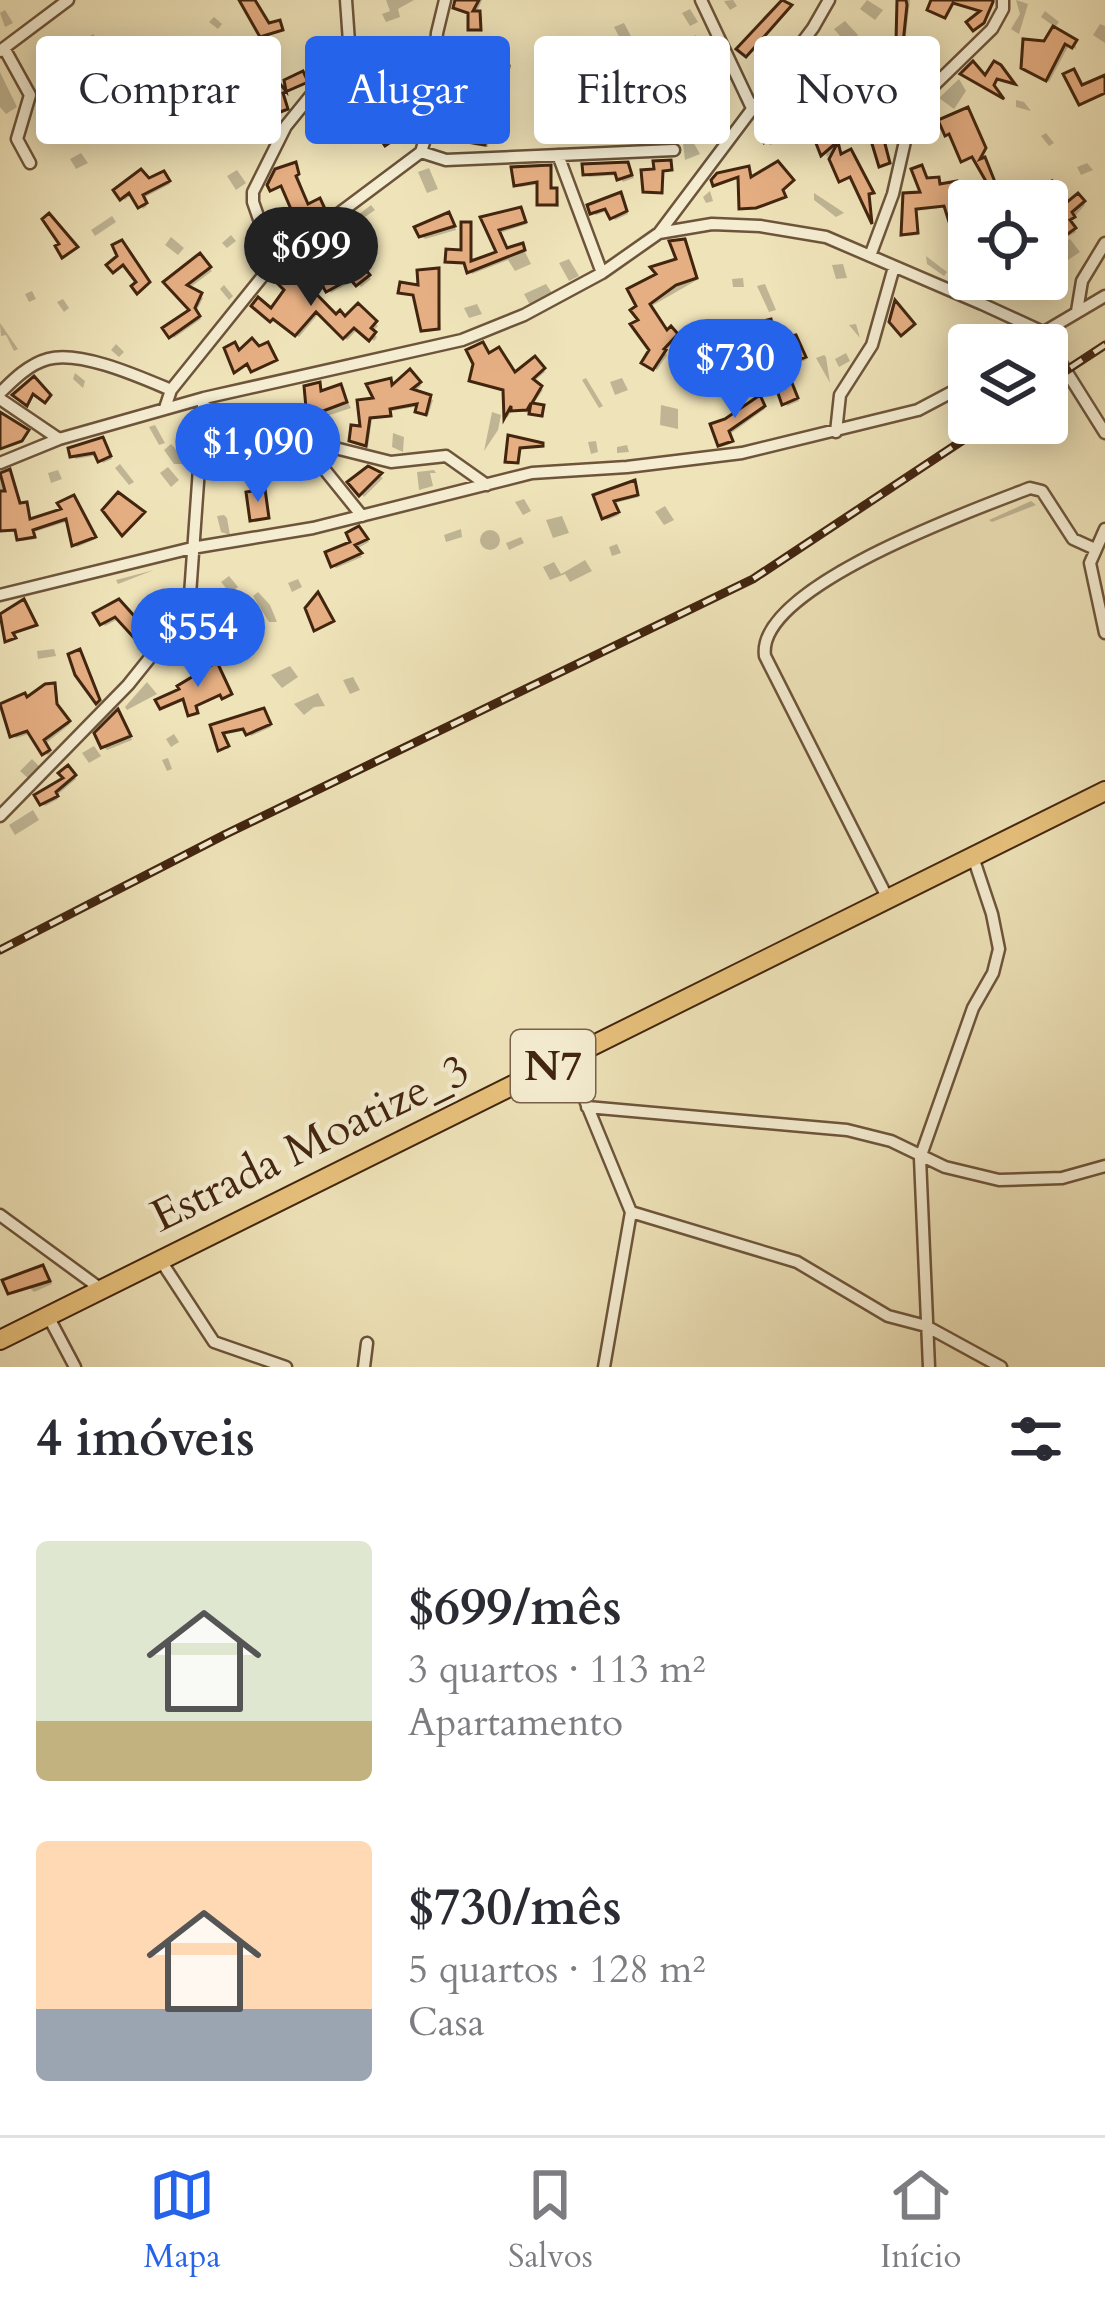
<!DOCTYPE html>
<html lang="pt">
<head>
<meta charset="utf-8">
<style>
	:root { --surface:#fff; --page:#f2f2f3; --text:#2b2b33; --muted:#7c7c81; --line:#e1e1e2; --accent:#2563eb }
	body { margin:0; font-family:Cardo,serif; background:var(--page); color:var(--text); height:100vh; display:flex; flex-direction:column; font-size:45px; white-space:nowrap }
	* { box-sizing:border-box; margin:0 }
	p { font-size:39px; color:var(--muted) }
	.icon { flex:none; width:66px; height:66px; fill:none; stroke:currentColor; stroke-width:2; stroke-linecap:round; stroke-linejoin:round }
	.map { position:relative; height:1367px; overflow:hidden }
	.drawer { display:flex; flex-direction:column; background:var(--surface); flex:1 }
	.drawer>* { flex:none }
	.banner { position:absolute; left:36px; top:36px; width:1035px; height:108px; display:flex; gap:24px }
	.tools { position:absolute; left:948px; top:180px; display:grid; gap:24px }
	.tools a { display:grid; place-items:center; width:120px; height:120px; border-radius:12px; background:var(--surface); box-shadow:0 6px 30px #0003; font-size:60px }
	.price { position:absolute; translate:-50% -102px; padding:0 27px; border-radius:42px; background:var(--accent); color:#fff; font-size:39px; line-height:78px; filter:drop-shadow(0 3px 6px #0008) }
	.price::after { content:''; position:absolute; left:50%; top:72px; width:36px; height:27px; margin-left:-18px; background:inherit; clip-path:polygon(0 0,100% 0,50% 100%) }
	.price.current { background:#222; color:#fff }
	ul { padding:0; list-style:none }
	li { display:flex; align-items:center; gap:36px; height:300px; padding:0 36px }
	li span { display:grid; place-items:center; flex:none; width:336px; height:240px; border-radius:12px; color:#555 }
	li>.icon { margin-inline-start:auto }
	span .icon { width:144px; height:144px; fill:#fffc; stroke-width:1 }
	li b { font-size:51px }
	h2 { display:flex; justify-content:space-between; align-items:center; height:144px; padding:0 36px; font-size:51px }
	.pill { padding:0 42px; border-radius:12px; background:var(--surface); box-shadow:0 6px 30px #0003; font-size:42px; line-height:108px }
	.pill.current { background:var(--accent); color:#fff }
	.tab-bar { display:flex; justify-content:space-around; align-items:center; height:168px; border-top:3px solid var(--line); background:var(--surface); font-size:33px; color:var(--muted) }
	.tab-bar a { display:grid; justify-items:center; gap:6px }
	.tab-bar .current { color:var(--accent) }
	.map>svg:first-child { display:block }
	.shadow { fill:#0003 }
	.building { fill:#e6af83; stroke:#42250f; stroke-width:3 }
	.lines { fill:none; stroke-linecap:round; stroke-linejoin:round }
	.minor-casing { stroke:#6d543a; stroke-width:15 }
	.trunk-casing { stroke:#42250f; stroke-width:22 }
	.minor { stroke:#f5edd2; stroke-width:10 }
	.trunk { stroke:#e8c27c; stroke-width:18 }
	.rail-casing { stroke:#42250f; stroke-width:9 }
	.rail { stroke:#f5edd2; stroke-width:4.5; stroke-dasharray:14; stroke-linecap:butt }
	.labels { text-anchor:middle; dominant-baseline:central; stroke-width:9; stroke-linejoin:round; paint-order:stroke }
	.shield { fill:#f5edd2; stroke:#78614a; stroke-width:3 }
	.shield-label { font-size:42px; font-weight:bold; fill:#42250f }
	.street-label { font-size:45px; fill:#42250f; stroke:#f5edd2 }
</style>
</head>
<body>
<div class="map">
<svg width="1105" height="1367" viewBox="0 0 1105 1367">
	<rect width="100%" height="100%" fill="#efe3b9"/>
	<filter id="stains"><feTurbulence type="fractalNoise" baseFrequency=".00167" numOctaves="4"/><feColorMatrix values="0 0 0 0 .2 0 0 0 0 .09 0 0 0 0 .02 0 0 0 .5 -.17"/></filter>
	<radialGradient id="worn" r=".72"><stop offset=".6" stop-color="#630" stop-opacity="0"/><stop offset="1" stop-color="#630" stop-opacity=".3"/></radialGradient>
	<path class="shadow" d="M386 0H414L398 9 400 17 386 22 382 14 390 11Z
		M457 0H482L476 14 482 17V32L471 29V14L456 7Z
		M733 0 737 6 730 10 724 1Z
		M867 0 883 10 875 20 860 9Z
		M900 0H910L902 70 892 48 903 44 899 40Z
		M1016 0 1028 4 1019 34 1011 29 1020 14Z
		M690 9 698 22 690 26 682 13Z
		M5 10 13 23 5 27 0 13Z
		M1045 11 1059 22 1055 27 1041 17Z
		M214 17 222 24 218 29 209 22Z
		M845 21 858 35 847 44 834 29Z
		M624 23 634 42 624 46 614 27Z
		M1100 24 1105 26V43L1093 35Z
		M93 34 104 47 93 55 82 42Z
		M696 35 701 47 689 53 683 41Z
		M1075 42 1076 49 1069 45 1049 82 1027 70 1046 44Z
		M196 45 211 52 207 64 192 57Z
		M407 47 417 69 402 74 409 105 397 111 413 129 389 145 381 133 386 130 375 114 396 97Z
		M449 49 460 55 457 66 448 61Z
		M588 51 596 75 606 73 611 88 584 92 589 119 569 122 573 92 549 85 584 73Z
		M824 52 833 63 825 70 816 59Z
		M690 59 706 108 672 118 669 115 689 91Z
		M0 72 17 107 6 114 0 107Z
		M959 79 966 91 954 109 939 98Z
		M334 87 350 110 346 113 330 92Z
		M1016 100 1024 102 1031 111 1016 107Z
		M496 102 509 106V118L495 114Z
		M822 111 838 146 827 157 814 130 770 145 767 142Z
		M623 118 629 141 621 142 615 120Z
		M458 123 486 128 490 132 488 147 473 145 471 132 453 136 449 133Z
		M666 126 669 129 677 143 668 139 662 128Z
		M1046 133 1054 143 1049 146 1041 136Z
		M692 140 700 154 685 160 683 144Z
		M81 153 88 163 76 169 70 159Z
		M1087 163 1093 170 1081 175 1077 167Z
		M627 165 634 178 623 182 618 175 589 177 586 174Z
		M295 166 309 207 322 204 327 214 302 224 285 188 275 192 296 183Z
		M429 168 438 189 427 193 418 172Z
		M549 168 553 191 558 194 559 207 540 204V184L520 187 517 184Z
		M237 170 246 183 236 190 227 176Z
		M166 176 170 184 143 198 147 206 143 209 133 193 125 200 117 191Z
		M938 180 941 187H958L960 196H953L964 229H955L947 207 917 211 919 235 906 236V196L924 194Z
		M1004 188 1006 190 1008 201H1001L998 190Z
		M710 191 713 201 706 203 703 197Z
		M814 193 843 212 844 213 836 217 814 200Z
		M1078 197 1085 205 1069 223 1076 232 1069 236 1059 223 1048 229 1047 214Z
		M623 199 628 214 615 220 609 210 596 215 593 212Z
		M371 205 375 210 352 226 349 222Z
		M520 210 527 224 500 233 508 251 522 246 531 264 515 271 508 260 472 274 467 265 448 261 464 253 470 225 472 263 500 254 484 219Z
		M112 216 116 222 95 236 91 230Z
		M452 219 456 230 425 239 422 236Z
		M231 235 236 241 227 248 222 243Z
		M171 237 184 248 178 255 165 245Z
		M1070 239 1080 252 1065 262 1055 248Z
		M686 244 697 280 650 307 668 334 671 330 678 338 664 352 667 355 657 370 645 362 653 350 634 310 680 261Z
		M926 256 947 272 944 276 927 264Z
		M200 257 212 271 188 289 203 298 196 312 201 319 174 338 166 329 194 310 167 282Z
		M569 259 579 276 569 281 559 263Z
		M843 264 847 278 836 279 832 265Z
		M361 268 371 279 361 287 355 280 331 293 328 290Z
		M437 271 441 330 426 332 417 296 402 292 422 289Z
		M732 279 743 278 744 287H733Z
		M976 279H1010L1007 293 977 286Z
		M546 284 552 293 530 305 524 294Z
		M765 284 776 310 769 312 757 286Z
		M224 285 233 296 229 300 220 289Z
		M288 289 336 318 345 320 358 307 378 326 372 332 377 337 374 341 359 328 347 340 320 312 299 337 255 305 272 313Z
		M32 291 36 299 29 302 25 294Z
		M63 299 69 308 64 312 57 302Z
		M477 304 482 314 469 318 464 308Z
		M770 322 777 341H798L806 360 791 365 793 369 787 371 799 401 787 406 771 366 746 377 743 374Z
		M0 323 18 349 14 351 6 335 1 336Z
		M856 324 860 338 849 325Z
		M116 344 124 352 119 357 111 350Z
		M846 353 850 361 839 367 835 359Z
		M824 355 826 357 830 383 816 358Z
		M490 356 515 376 535 360 545 372 532 383 543 390 532 406 543 408 544 417 513 409 507 418 506 390Z
		M716 367 726 372 715 394 702 386 707 377 712 379Z
		M75 373 85 381 83 388 73 379Z
		M410 373 421 386 413 393 433 400 428 416 418 411 419 406 392 411V417L372 419 368 447 355 443 352 440 363 430 390 381 393 388Z
		M586 378 603 406 599 408 582 380Z
		M622 378 628 390 615 395 610 382Z
		M319 385 326 393 340 388 351 408 327 416 329 433 317 435 311 429Z
		M759 399 765 409 730 434 733 443 722 446 714 426Z
		M661 405 678 409V429L660 425Z
		M492 412 501 415 498 430 484 451Z
		M191 415 194 431 189 432 184 417Z
		M155 425 165 443 159 445 149 427Z
		M393 433 404 437 403 452 392 447Z
		M235 434 246 442 242 453 231 447Z
		M596 441 598 452 591 454 588 442Z
		M105 444 112 459 103 463 98 455 76 459 73 456Z
		M171 444 174 447 186 464H174L164 450Z
		M627 445 629 452 617 453V447Z
		M274 449 288 456 282 464 270 454Z
		M120 464 134 482 129 485 115 468Z
		M168 467 179 480 171 487 160 473Z
		M58 470 62 479 51 483 48 473Z
		M368 470 383 478 364 497 351 482Z
		M434 470 436 473H430L433 486 419 490 417 472Z
		M9 473 21 506 29 507 31 522 65 511 76 501 96 539 77 547 69 521 34 532 36 539 22 541 18 531 0 532V475Z
		M634 483 639 497 615 503 619 515 607 520 597 497Z
		M524 499 531 511 523 515 515 502Z
		M1031 501 1036 505 992 522 989 520Z
		M665 506 674 520 664 525 655 512Z
		M224 515 227 518 230 535 221 532 217 516Z
		M562 516 569 533 553 538 546 520Z
		M361 529 369 542 356 549 362 557 336 568 333 565Z
		M461 529 462 537 446 542 444 535Z
		M480 540a10 10 0 1 1 20 0a10 10 0 1 1-20 0Z
		M521 537 524 543 509 550 506 543Z
		M617 544 621 553 612 556 609 547Z
		M585 560 592 571 570 582 565 574 550 580 543 567 554 562 561 574Z
		M154 570 118 584 116 580Z
		M229 576 238 587 230 593 221 582Z
		M298 579 302 587 292 592 288 583Z
		M258 592 270 605 277 622H269L253 596Z
		M119 603 137 623 155 606 171 622 166 627 160 621 139 640 120 618 105 626 103 623Z
		M194 623 204 633 187 653 177 644Z
		M54 649 56 656 38 659 37 651Z
		M290 666 298 677 282 688 271 675Z
		M353 677 360 690 350 694 343 680Z
		M147 682 157 694 127 710 125 707Z
		M54 686 58 710 70 724 45 744 51 753 47 755 32 733 16 738 13 735 28 700Z
		M318 693 325 706 314 707 304 715 294 704Z
		M265 713 271 727 251 736 247 730 223 735 229 749H221L214 727Z
		M121 716 132 740 107 750 103 746Z
		M174 734 179 742 171 747 166 739Z
		M94 746 101 756 89 763 82 753Z
		M168 758 172 769 167 771 162 760Z
		M32 759 40 767 29 779 20 771Z
		M68 769 76 779 56 796 58 799 45 806 42 803 67 779Z
		M33 810 39 820 15 835 9 825Z
		M43 1268 52 1284 34 1292 30 1288 13 1294 10 1290Z"/>
	<path class="building" d="M239 0H255L269 23 280 20 283 30 260 37Z
		M455 0H479L473 11H480L481 30H468V13L453 8Z
		M782 0 792 5 746 57 736 49Z
		M897 0H906L907 5 900 72 889 47 901 41H896Z
		M931 0H993V2L984 23 973 31 966 22 980 11 953 3 945 18 927 10Z
		M1053 26 1077 40 1072 48 1065 44 1046 81 1021 68 1023 39 1044 41Z
		M407 42 417 67 402 72 410 103 399 109 414 126 385 146 376 133 382 129 357 99 367 94 374 110 392 96 378 60 388 55 385 51Z
		M588 48 595 72 607 70 609 86 583 89 589 122 567 126 562 101H569L570 90 546 86 544 77 579 71 573 54Z
		M503 50 504 65 509 66 507 80 486 77 488 63H493L492 51Z
		M691 56 705 105 666 116 660 101 686 90 678 60Z
		M973 61 985 75 994 61 1001 65 1015 84 997 79 994 85 1004 99 960 74Z
		M78 66 83 78 49 97 42 83Z
		M1074 69 1082 85 1105 75V93L1079 105 1063 74Z
		M303 71 308 82 283 93 288 109 262 119 255 103 263 100 250 90 276 79 286 91 284 80Z
		M897 97 903 106 894 116 897 134 884 140 890 163 879 167 863 114Z
		M820 104 836 143 821 156 810 128 764 143 758 129Z
		M968 107 986 148 980 159 985 157 997 187 991 190 972 157 961 162 949 134 945 136 938 120Z
		M456 116 457 121 488 125 485 145 467 142 469 130 447 134 444 118Z
		M838 142 841 154 851 149 874 193 869 194 872 224 850 177 839 182 829 159Z
		M671 160 672 170 663 171 662 193 643 192 641 170 654 169 653 161Z
		M778 161 794 180 783 190 786 197 756 208 739 209 738 177 713 186 711 180 717 173 749 166 751 177Z
		M296 162 299 174 296 176 308 204 320 198 326 211 297 223 281 186 270 191 267 185 275 169Z
		M628 162 632 175 617 180 615 173 583 175 582 164Z
		M551 165V188H557V205H537V182L514 186 511 167Z
		M922 165 927 178 939 177 940 184 957 181 959 194 953 195 964 227 952 231 944 206 916 209 918 233 901 235 903 193 920 192 911 169Z
		M141 169 149 178 164 171 170 181 143 195 147 203 138 208 129 193 120 200 113 190Z
		M1052 181 1059 202 1064 199 1066 203 1078 193 1085 201 1072 212 1075 217 1070 220 1076 228 1065 236 1055 222 1047 226V201L1041 185Z
		M621 192 627 211 610 219 605 209 590 214 587 205Z
		M521 207 526 222 499 230 507 248 523 243 525 250 467 273 464 263 445 262 446 249 461 250V222H471V261L496 252 480 217Z
		M449 212 455 226 419 237 414 227Z
		M49 213 78 247 62 258 55 246 59 244 42 219Z
		M328 234 354 269 361 264 370 275 356 286 350 279 326 292 303 252Z
		M685 239 697 278 676 285 650 304 667 330 671 326 678 334 664 349 666 350 653 370 641 363 649 350 630 324 638 320 630 310 636 306 627 289 656 274 650 267 676 259 669 241Z
		M122 240 150 282 137 294 131 286 136 282 123 265 113 273 106 265 117 256 112 245Z
		M200 253 211 267 187 285 202 293 195 308 200 316 169 338 162 328 189 310 163 282Z
		M287 264 336 314 340 310 345 316 358 303 377 321 371 328 376 332 369 341 354 328 343 339 316 312 295 336 273 319 270 322 251 306 258 297 271 308 284 290 273 279Z
		M439 268V329L421 331 413 295 398 293 400 282 418 285 417 270Z
		M895 300 915 324 901 336 889 322Z
		M771 319 776 339 796 335 806 357 791 362 792 366 786 368 798 398 782 405 768 364 741 376 737 367 745 363 738 344 762 335 759 322Z
		M252 338 259 346 268 342 277 360 251 372 247 364 234 373 224 348 235 342 239 350Z
		M483 342 489 353 499 347 515 372 535 356 545 368 533 379 542 386 532 403 544 405 542 416 529 414 531 403 527 410 511 411V406L504 419 503 390 469 381 473 364 466 350Z
		M410 369 421 382 412 389 431 395 426 415 415 412 417 404 390 409 391 416 370 418 366 446 349 441 351 425 360 426 357 400 373 398 366 384 391 378 392 385Z
		M34 376 51 395 45 403 33 394 27 406 12 395Z
		M320 382 321 391 341 384 347 402 323 411 324 429 308 430 304 386Z
		M760 395 765 406 729 431 733 441 718 446 710 424 725 419Z
		M0 412 29 430 22 441 0 449Z
		M508 435 543 443V446L520 448 518 463 505 462Z
		M103 437 111 456 98 462 94 453 70 457 68 448Z
		M368 466 382 473 359 496 347 482Z
		M10 469 20 503 27 502 30 519 61 509 57 503 74 495 96 537 72 546 66 519 33 530 35 537 17 540 15 530 0 531V491H5L0 473Z
		M635 480 638 495 614 501 619 512 602 519 593 495Z
		M265 489 269 518 250 521 246 492Z
		M118 492 145 512 122 536 102 510Z
		M359 526 368 539 355 545 362 553 331 567 325 552 350 542 346 533Z
		M318 592 334 621 314 631 305 608Z
		M24 599 37 625 13 633 16 638 5 642 0 614Z
		M119 599 137 619 155 602 170 617 162 627 155 621 135 639 115 617 100 625 93 613Z
		M80 649 100 700 96 704 75 675 68 654Z
		M217 662 232 694 222 699 220 695 196 706 198 713 188 716 183 699 160 709 155 700 179 689 177 686Z
		M55 683 57 704 70 721 44 740 50 750 42 755 27 731 10 737 0 704 25 693 27 697 45 684Z
		M264 708 271 724 246 735 243 729 223 733 229 746 218 751 210 725Z
		M118 709 131 736 101 748 94 733Z
		M68 765 76 775 56 792 58 796 40 805 34 795 63 778 58 773Z
		M43 1265 50 1281 8 1294 2 1280Z"/>
	<g class="lines">
		<g class="minor-casing">
			<path id="minor" d="M701 0 752 108
				M4 48 30 95 17 139 30 163
				M0 51 68 0
				M421 152 446 160 674 150
				M558 155 602 273
				M659 233 712 224 760 226 826 237 982 304 1041 331 1105 433
				M870 256 893 194 913 106 992 29 1003 9V0
				M274 262 253 202V192L286 126 346 52 349 42 346 0
				M1077 311 1082 281 1105 243
				M1022 345 1105 296
				M0 393C13 380 29 364 48 359 80 350 140 377 171 390
				M0 399 59 439
				M203 406 308 449 362 516
				M165 408 171 390 274 262 421 152 430 123 437 33 445 0
				M836 432 840 395 872 345 894 267
				M308 449 331 447 391 462 446 456 487 485
				M0 463 59 439 204 398 462 340 524 315 602 273 659 233 813 28 829 0
				M1105 529 1090 563 1105 633
				M0 595 192 548 313 528 532 473 627 467 742 453 918 410 969 383
				M0 816 128 685 189 609 204 398
				M888 899 765 656C755 587 976 509 1030 488L1042 491 1073 539 1095 549
				M568 1059 631 1212 604 1367
				M587 1107 847 1130 891 1141 945 1167 999 1180 1062 1178 1105 1166
				M631 1212 797 1262 888 1316 926 1326 1001 1367
				M0 1215 101 1289
				M161 1261 214 1342 286 1367
				M48 1316 75 1367
				M364 1367 367 1343
				M929 1367 920 1158 973 1008 993 973 999 949 992 914 973 857"/>
		</g>
		<g class="trunk-casing">
			<path id="trunk" d="M0 1340 1105 791"/>
		</g>
		<use href="#minor" class="minor"/>
		<use href="#trunk" class="trunk"/>
		<g class="rail-casing">
			<path id="rail" d="M1047 383 1105 345
				M0 950 226 834 753 579 989 423"/>
		</g>
		<use href="#rail" class="rail"/>
	</g>
	<g class="labels">
		<rect class="shield" x="511" y="1030" width="84" height="72" rx="9"/>
		<g class="shield-label">
			<text x="553" y="1066">N7</text>
		</g>
		<g class="street-label">
			<text transform="translate(310 1143) rotate(-26)">Estrada Moatize_3</text>
		</g>
	</g>
	<rect width="100%" height="100%" filter="url(#stains)"/>
	<rect width="100%" height="100%" fill="url(#worn)"/>
</svg>
<div class="tools">
<a><svg class="icon" aria-label="locate" viewBox="0 0 24 24"><circle cx="12" cy="12" r="6"/><path d="M12 2v4M12 18v4M2 12h4M18 12h4"/></svg></a>
<a><svg class="icon" aria-label="layers" viewBox="0 0 24 24"><path d="M12 4l9 5-9 5-9-5zM3 14l9 5 9-5"/></svg></a>
</div>
<b class="price current" style="left:311px;top:309px">$699</b>
<b class="price" style="left:735px;top:421px">$730</b>
<b class="price" style="left:258px;top:505px">$1,090</b>
<b class="price" style="left:198px;top:690px">$554</b>
<div class="banner">
<a class="pill">Comprar</a>
<a class="pill current">Alugar</a>
<a class="pill">Filtros</a>
<a class="pill">Novo</a>
</div>
</div>
<section class="drawer">
<h2>4 imóveis<svg class="icon" aria-label="filters" viewBox="0 0 24 24"><path d="M4 7h16M4 17h16"/><circle cx="9" cy="7" r="2"/><circle cx="15" cy="17" r="2"/></svg></h2>
<ul>
<li><span style="background:linear-gradient(#dfe7d0 75%,#c2b280 0)"><svg class="icon" aria-label="home" viewBox="0 0 24 24"><path d="M3 11l9-7 9 7M6 9v11h12V9"/></svg></span><div><b>$699/mês</b><p>3 quartos · 113 m²</p><p>Apartamento</p></div></li>
<li><span style="background:linear-gradient(#ffd9b3 70%,#9aa5b1 0)"><svg class="icon" aria-label="home" viewBox="0 0 24 24"><path d="M3 11l9-7 9 7M6 9v11h12V9"/></svg></span><div><b>$730/mês</b><p>5 quartos · 128 m²</p><p>Casa</p></div></li>
</ul>
</section>
<nav class="tab-bar">
<a class="current"><svg class="icon" aria-label="map" viewBox="0 0 24 24"><path d="M3 6l6-2 6 2 6-2v14l-6 2-6-2-6 2zM9 4v14M15 6v14"/></svg>Mapa</a>
<a><svg class="icon" aria-label="saved" viewBox="0 0 24 24"><path d="M7 4h10v16l-5-4-5 4z"/></svg>Salvos</a>
<a><svg class="icon" aria-label="home" viewBox="0 0 24 24"><path d="M3 11l9-7 9 7M6 9v11h12V9"/></svg>Início</a>
</nav>
</body>
</html>
